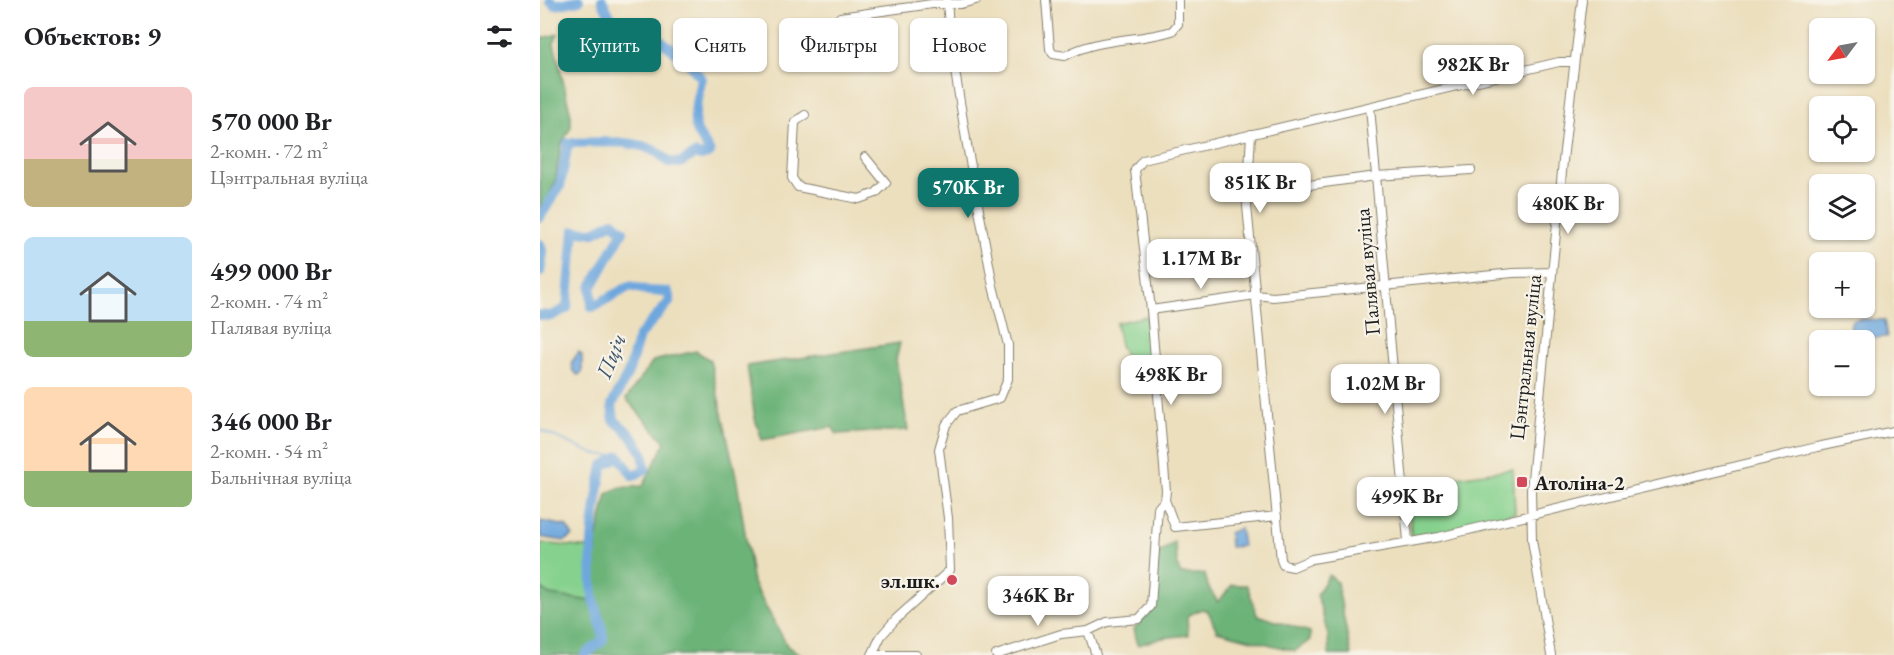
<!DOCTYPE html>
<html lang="ru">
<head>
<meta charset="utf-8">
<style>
	:root { --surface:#fff; --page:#f6f6f6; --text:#202124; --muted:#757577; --accent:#0f766e }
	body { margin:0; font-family:"EB Garamond",serif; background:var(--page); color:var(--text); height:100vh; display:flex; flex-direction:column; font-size:22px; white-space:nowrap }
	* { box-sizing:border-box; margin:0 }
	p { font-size:20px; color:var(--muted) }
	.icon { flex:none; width:33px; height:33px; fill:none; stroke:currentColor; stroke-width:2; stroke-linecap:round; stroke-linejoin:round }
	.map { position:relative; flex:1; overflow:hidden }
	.details { display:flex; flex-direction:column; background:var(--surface); width:540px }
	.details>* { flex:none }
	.top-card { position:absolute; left:18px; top:18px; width:570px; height:54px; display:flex; gap:12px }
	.needle { width:39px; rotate:238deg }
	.tools { position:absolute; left:1269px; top:18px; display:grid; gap:12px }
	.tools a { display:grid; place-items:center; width:66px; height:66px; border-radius:9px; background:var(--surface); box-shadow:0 2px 4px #0004; font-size:30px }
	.price { position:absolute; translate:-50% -51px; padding:0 14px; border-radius:12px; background:#fff; color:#222; font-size:20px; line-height:39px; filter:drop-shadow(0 2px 3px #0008) }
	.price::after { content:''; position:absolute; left:50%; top:36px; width:18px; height:14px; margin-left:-9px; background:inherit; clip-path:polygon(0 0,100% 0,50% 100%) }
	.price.active { background:var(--accent); color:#fff }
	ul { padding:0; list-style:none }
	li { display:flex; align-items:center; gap:18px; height:150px; padding:0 24px }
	li span { display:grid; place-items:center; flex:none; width:168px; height:120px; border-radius:9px; color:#555 }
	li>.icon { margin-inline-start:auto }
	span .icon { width:72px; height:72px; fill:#fffc; stroke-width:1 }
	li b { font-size:26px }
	h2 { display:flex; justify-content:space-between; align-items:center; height:72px; padding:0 24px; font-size:26px }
	.chip { padding:0 21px; border-radius:9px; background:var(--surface); box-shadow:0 2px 4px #0004; font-size:21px; line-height:54px }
	.chip.active { background:var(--accent); color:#fff }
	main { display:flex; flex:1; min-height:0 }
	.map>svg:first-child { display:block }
	.green { fill:#86d18d; stroke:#517654; stroke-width:1.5 }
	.forest { fill:#6cb378; stroke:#44684a; stroke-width:1.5 }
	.water { fill:#6ea7de; stroke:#45627d; stroke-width:1.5 }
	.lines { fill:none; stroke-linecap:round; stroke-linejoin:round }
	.stream { stroke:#6ea7de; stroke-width:1.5 }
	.river { stroke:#6ea7de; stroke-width:10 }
	.minor-casing { stroke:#847e6d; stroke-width:10 }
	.minor { stroke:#fff; stroke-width:8 }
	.poi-dot { fill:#d1495b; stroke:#f7f3e8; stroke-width:2 }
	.labels { text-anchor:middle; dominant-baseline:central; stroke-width:4.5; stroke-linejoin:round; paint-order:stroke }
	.street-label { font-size:21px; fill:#1c1c1c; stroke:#f7f3e8 }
	.poi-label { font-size:21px; font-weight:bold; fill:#1c1c1c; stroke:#f7f3e8; text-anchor:start }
	.water-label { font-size:22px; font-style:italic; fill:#3d546a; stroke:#f7f3e8 }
</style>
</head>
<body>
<main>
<section class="details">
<h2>Объектов: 9<svg class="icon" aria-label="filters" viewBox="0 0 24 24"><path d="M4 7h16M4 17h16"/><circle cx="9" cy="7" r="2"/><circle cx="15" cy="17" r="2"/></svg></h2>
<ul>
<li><span style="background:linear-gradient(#f6c9c9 60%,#c2b280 0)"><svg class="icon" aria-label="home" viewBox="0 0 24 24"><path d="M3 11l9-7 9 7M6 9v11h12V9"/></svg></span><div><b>570 000 Br</b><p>2-комн. · 72 m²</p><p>Цэнтральная вуліца</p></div></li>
<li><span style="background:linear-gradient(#bfe0f5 70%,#8fb573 0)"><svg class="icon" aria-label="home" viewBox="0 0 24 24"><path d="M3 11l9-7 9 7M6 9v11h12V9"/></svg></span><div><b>499 000 Br</b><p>2-комн. · 74 m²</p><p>Палявая вуліца</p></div></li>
<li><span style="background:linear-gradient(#ffd9b3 70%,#8fb573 0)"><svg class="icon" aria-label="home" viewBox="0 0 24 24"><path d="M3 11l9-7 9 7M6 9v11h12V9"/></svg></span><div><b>346 000 Br</b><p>2-комн. · 54 m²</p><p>Бальнічная вуліца</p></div></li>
</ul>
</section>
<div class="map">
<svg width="1354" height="655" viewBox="0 0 1354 655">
	<rect width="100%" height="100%" fill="#f7f3e8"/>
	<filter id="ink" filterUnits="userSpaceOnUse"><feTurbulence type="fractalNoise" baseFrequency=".0167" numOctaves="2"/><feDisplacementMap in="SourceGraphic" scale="12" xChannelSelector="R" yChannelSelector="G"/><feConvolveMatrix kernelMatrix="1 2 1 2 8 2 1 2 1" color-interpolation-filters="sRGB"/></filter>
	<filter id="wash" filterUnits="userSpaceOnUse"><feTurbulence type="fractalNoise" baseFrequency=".008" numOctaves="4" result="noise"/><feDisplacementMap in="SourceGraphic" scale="24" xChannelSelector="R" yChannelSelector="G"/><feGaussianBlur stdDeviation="1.35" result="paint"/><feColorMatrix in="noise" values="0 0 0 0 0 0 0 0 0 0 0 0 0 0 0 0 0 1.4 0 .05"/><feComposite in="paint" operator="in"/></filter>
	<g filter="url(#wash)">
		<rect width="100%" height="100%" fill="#ecdfbe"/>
		<path class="green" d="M607 316 611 365 590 366 580 345 576 323Z
			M973 469 975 513 898 534 871 537 868 484Z
			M0 543 50 548 51 601 9 595 0 587Z"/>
		<path class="forest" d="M18 34 14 43 31 115V127L21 145 15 183 0 213V39Z
			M360 343 356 360 368 430 297 434 292 427 222 440 215 419 207 366Z
			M156 351 170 360 196 476 213 583 248 647 262 655H49L66 641C66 624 57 612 55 596 51 561 59 527 67 494L78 488 103 486 125 442 86 399 113 361Z
			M634 542C638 553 635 564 641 574H665L668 587 678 602 692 585H707L717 615 770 632V640L755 651 677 631 668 611 662 609 647 616 648 635 622 638 598 645 594 629 611 611 619 553Z
			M789 575 797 582 811 655H789L788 635 777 594Z
			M0 587 9 595 51 601 61 626 62 639 41 655H0Z"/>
		<path class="water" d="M1318 319 1344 320 1347 337 1310 339 1311 322Z
			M39 352 42 355V373L38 375 33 371 31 363Z
			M0 521 26 526 33 536 25 541 0 537Z
			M700 528 703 546 690 547 689 533Z"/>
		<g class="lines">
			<path class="stream" d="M0 430 54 454 79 456"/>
			<path class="river" d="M10 0 15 5 39 0
				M0 217 20 186 28 143C60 143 107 136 128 162L140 163 155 154 161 156 170 153C167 144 161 140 157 132 151 118 159 93 161 78L147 61 119 39 102 37 71 18 62 0
				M0 244 3 253 0 272
				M0 315 11 316 27 308 34 231 54 232 73 222 83 231 51 288 52 307 90 286 109 291 128 292 130 301 99 336 89 371 72 405 74 420 91 435 103 453 105 469 93 476 79 456 63 466C54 508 48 552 53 595 55 611 63 623 63 640L45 655"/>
		</g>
	</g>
	<g filter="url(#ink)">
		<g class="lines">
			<g class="minor-casing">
				<path id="minor" d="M506 0 510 49 513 54 525 56C558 37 597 42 632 31L638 24V0
					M300 17 392 4H421L436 0
					M830 107 868 541
					M265 115 255 122 252 178 258 187 319 199 336 193 346 183 325 157
					M711 134 707 206 741 560 743 565 753 567 772 559 899 537 1277 447 1354 431
					M754 187 836 176 931 170
					M611 310 716 295 733 297 973 273 1012 272
					M625 500 626 491 611 310 595 170 603 160 1019 62H1034
					M625 500 635 527 737 516
					M548 631 556 655
					M332 655 341 636 356 619 410 570 408 518 399 449 406 425 417 411 460 398 468 379V345L453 286 427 145 410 40 407 0
					M332 655H376
					M456 655 521 634 548 631 567 622 599 619 611 606 618 508 625 500
					M1011 655 992 540 991 490 1024 151 1042 0"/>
			</g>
			<use href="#minor" class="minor"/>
		</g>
	</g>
	<g class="poi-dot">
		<rect x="976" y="476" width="12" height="12" rx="3"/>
		<circle cx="412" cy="580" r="6"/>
	</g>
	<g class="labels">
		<g class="street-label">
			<text transform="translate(827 272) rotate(-95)">Палявая вуліца</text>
			<text transform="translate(985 357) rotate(-84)">Цэнтральная вуліца</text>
		</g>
		<g class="poi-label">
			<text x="994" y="482">Атоліна-2</text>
			<text x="400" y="580" text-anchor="end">эл.шк.</text>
		</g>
		<g class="water-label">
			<text transform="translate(71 356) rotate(-68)">Пціч</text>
		</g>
	</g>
</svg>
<div class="tools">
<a><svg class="needle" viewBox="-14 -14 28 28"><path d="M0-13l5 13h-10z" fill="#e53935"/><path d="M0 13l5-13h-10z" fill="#757577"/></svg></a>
<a><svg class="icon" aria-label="locate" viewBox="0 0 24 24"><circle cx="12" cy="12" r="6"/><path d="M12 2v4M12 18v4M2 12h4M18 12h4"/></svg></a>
<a><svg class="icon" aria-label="layers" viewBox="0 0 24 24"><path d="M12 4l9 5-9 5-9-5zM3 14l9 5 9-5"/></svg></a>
<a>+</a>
<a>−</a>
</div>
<b class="price" style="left:933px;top:96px">982K Br</b>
<b class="price" style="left:720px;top:214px">851K Br</b>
<b class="price active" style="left:428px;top:219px">570K Br</b>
<b class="price" style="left:1028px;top:235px">480K Br</b>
<b class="price" style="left:661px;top:290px">1.17M Br</b>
<b class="price" style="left:631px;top:406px">498K Br</b>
<b class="price" style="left:845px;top:415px">1.02M Br</b>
<b class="price" style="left:867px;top:528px">499K Br</b>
<b class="price" style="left:498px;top:627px">346K Br</b>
<div class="top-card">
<a class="chip active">Купить</a>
<a class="chip">Снять</a>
<a class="chip">Фильтры</a>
<a class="chip">Новое</a>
</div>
</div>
</main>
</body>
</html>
